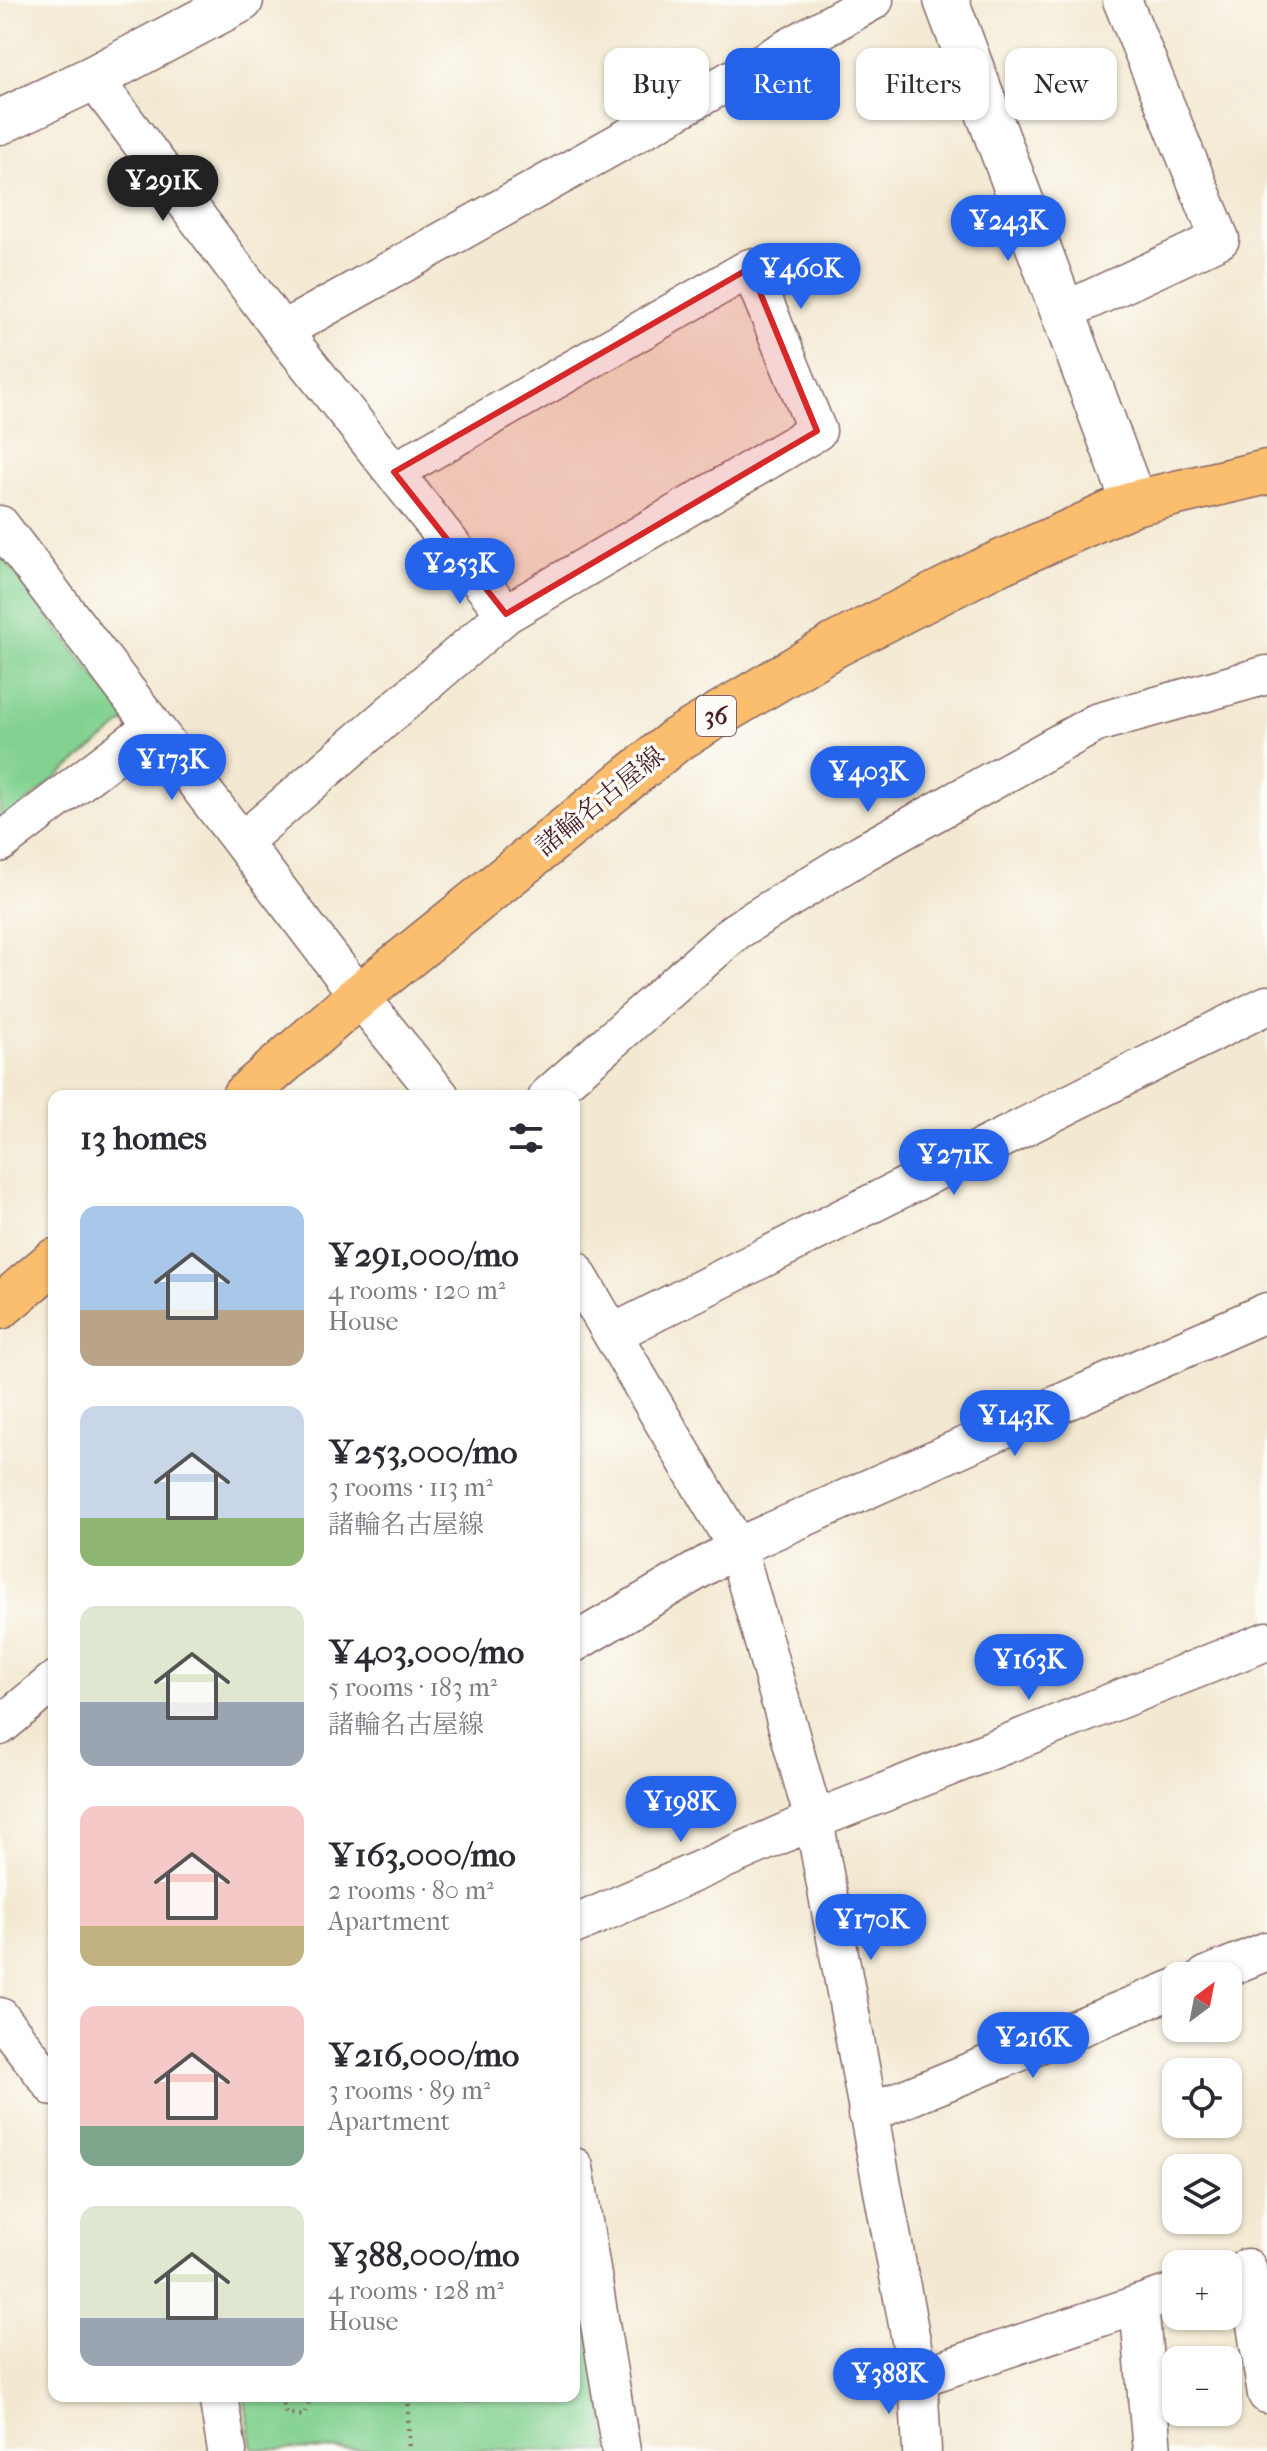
<!DOCTYPE html>
<html lang="en">
<head>
<meta charset="utf-8">
<style>
	:root { --surface:#fff; --page:#f2f2f3; --text:#2b2b33; --muted:#7c7c81; --accent:#2563eb }
	body { margin:0; font-family:"IM FELL French Canon","Noto Serif JP",serif; background:var(--page); color:var(--text); height:100vh; display:flex; flex-direction:column; font-size:30px; white-space:nowrap }
	* { box-sizing:border-box; margin:0 }
	p { font-size:26px; color:var(--muted) }
	.icon { flex:none; width:44px; height:44px; fill:none; stroke:currentColor; stroke-width:2; stroke-linecap:round; stroke-linejoin:round }
	.map { position:relative; flex:1; overflow:hidden }
	.side { position:absolute; left:48px; top:1090px; width:532px; height:1312px; display:flex; flex-direction:column; background:var(--surface); border-radius:16px; box-shadow:0 2px 6px #0004 }
	.side>* { flex:none }
	.hud { position:absolute; left:604px; top:48px; width:542px; height:72px; display:flex; gap:16px }
	.needle { width:52px; rotate:32deg }
	.buttons { position:absolute; left:1162px; top:1962px; display:grid; gap:16px }
	.buttons a { display:grid; place-items:center; width:80px; height:80px; border-radius:16px; background:var(--surface); box-shadow:0 2px 6px #0004; font-size:40px }
	.price { position:absolute; translate:-50% -68px; padding:0 18px; border-radius:28px; background:var(--accent); color:#fff; font-size:26px; line-height:52px; filter:drop-shadow(0 2px 4px #0008) }
	.price::after { content:''; position:absolute; left:50%; top:48px; width:24px; height:18px; margin-left:-12px; background:inherit; clip-path:polygon(0 0,100% 0,50% 100%) }
	.price.selected { background:#222; color:#fff }
	ul { padding:0; list-style:none }
	li { display:flex; align-items:center; gap:24px; height:200px; padding:0 32px }
	li span { display:grid; place-items:center; flex:none; width:224px; height:160px; border-radius:16px; color:#555 }
	li>.icon { margin-inline-start:auto }
	span .icon { width:96px; height:96px; fill:#fffc; stroke-width:1 }
	li b { font-size:34px }
	h2 { display:flex; justify-content:space-between; align-items:center; height:96px; padding:0 32px; font-size:34px }
	.chip { padding:0 28px; border-radius:16px; background:var(--surface); box-shadow:0 2px 6px #0004; font-size:28px; line-height:72px }
	.chip.selected { background:var(--accent); color:#fff }
	.map>svg:first-child { display:block }
	.green { fill:#82d190; stroke:#66785e; stroke-width:2 }
	.lines { fill:none; stroke-linecap:round; stroke-linejoin:round }
	.minor-casing { stroke:#856665; stroke-width:41 }
	.tertiary-casing { stroke:#856665; stroke-width:47 }
	.primary-casing { stroke:#856665; stroke-width:47 }
	.path { stroke:#856665; stroke-width:5; stroke-dasharray:2 6; stroke-linecap:butt }
	.minor { stroke:#fff; stroke-width:38 }
	.tertiary { stroke:#fff; stroke-width:44 }
	.primary { stroke:#fbbe6e; stroke-width:44 }
	.marked { fill:#d62828; fill-opacity:0.2; stroke:#d62828; stroke-width:6; stroke-linejoin:round }
	.labels { text-anchor:middle; dominant-baseline:central; stroke-width:7; stroke-linejoin:round; paint-order:stroke }
	.shield { fill:#fdfcf7; stroke:#806168; stroke-width:2 }
	.shield-label { font-size:24px; font-weight:bold; fill:#4a1f2b }
	.street-label { font-size:26px; fill:#4a1f2b; stroke:#fdfcf7 }
</style>
</head>
<body>
<div class="map">
<svg width="1267" height="2451" viewBox="0 0 1267 2451">
	<rect width="100%" height="100%" fill="#fdfcf7"/>
	<filter id="ink" filterUnits="userSpaceOnUse"><feTurbulence type="fractalNoise" baseFrequency=".0125" numOctaves="2"/><feDisplacementMap in="SourceGraphic" scale="16" xChannelSelector="R" yChannelSelector="G"/><feConvolveMatrix kernelMatrix="1 2 1 2 8 2 1 2 1" color-interpolation-filters="sRGB"/></filter>
	<filter id="wash" filterUnits="userSpaceOnUse"><feTurbulence type="fractalNoise" baseFrequency=".006" numOctaves="4" result="noise"/><feDisplacementMap in="SourceGraphic" scale="32" xChannelSelector="R" yChannelSelector="G"/><feGaussianBlur stdDeviation="1.8" result="paint"/><feColorMatrix in="noise" values="0 0 0 0 0 0 0 0 0 0 0 0 0 0 0 0 0 1.4 0 .05"/><feComposite in="paint" operator="in"/></filter>
	<g filter="url(#wash)">
		<rect width="100%" height="100%" fill="#f3e9d2"/>
		<path class="green" d="M0 554 128 719 0 824Z
			M574 2249 610 2451 253 2449 244 2396H574Z"/>
	</g>
	<g filter="url(#ink)">
		<g class="lines">
			<g class="minor-casing">
				<path id="minor" d="M93 78 282 331 506 614 242 842
					M1063 312 1220 239 1122 0
					M282 331 874 0
					M394 472 750 268 817 431 506 614
					M0 525 359 996 440 1096
					M0 843 153 726
					M548 1096 736 931 864 852 1096 723 1267 675
					M574 1269 737 1547 814 1820 918 2378 922 2451
					M612 1334 1267 1005
					M574 1643 737 1547 1267 1312
					M0 1726 54 1681
					M574 1925 814 1820 1267 1641
					M1206 1976 1267 1951
					M0 2017 54 2087
					M867 2114 1176 1988
					M574 2167 621 2451
					M1247 2268 1267 2394
					M1139 2304 1152 2451
					M918 2378 1176 2292
					M218 2396 227 2451"/>
			</g>
			<g class="tertiary-casing">
				<path id="tertiary" d="M946 0 1134 503
					M0 122 93 78 241 0"/>
			</g>
			<g class="primary-casing">
				<path id="primary" d="M244 1096 359 996 676 740 835 645 988 568 1134 503 1267 472
					M0 1307 54 1261"/>
			</g>
			<path class="path" d="M281 2396 286 2414 304 2416 312 2396
				M408 2396 409 2451"/>
			<use href="#minor" class="minor"/>
			<use href="#tertiary" class="tertiary"/>
			<use href="#primary" class="primary"/>
		</g>
	</g>
	<path class="marked" d="M750 268 817 431 506 614 394 472Z"/>
	<g class="labels">
		<rect class="shield" x="696" y="696" width="40" height="40" rx="6"/>
		<g class="shield-label">
			<text x="716" y="716">36</text>
		</g>
		<g class="street-label">
			<text transform="translate(600 801) rotate(-39)">諸輪名古屋線</text>
		</g>
	</g>
</svg>
<div class="buttons">
<a><svg class="needle" viewBox="-14 -14 28 28"><path d="M0-13l5 13h-10z" fill="#e53935"/><path d="M0 13l5-13h-10z" fill="#7c7c81"/></svg></a>
<a><svg class="icon" aria-label="locate" viewBox="0 0 24 24"><circle cx="12" cy="12" r="6"/><path d="M12 2v4M12 18v4M2 12h4M18 12h4"/></svg></a>
<a><svg class="icon" aria-label="layers" viewBox="0 0 24 24"><path d="M12 4l9 5-9 5-9-5zM3 14l9 5 9-5"/></svg></a>
<a>+</a>
<a>−</a>
</div>
<b class="price selected" style="left:163px;top:223px">¥291K</b>
<b class="price" style="left:1008px;top:263px">¥243K</b>
<b class="price" style="left:801px;top:311px">¥460K</b>
<b class="price" style="left:460px;top:606px">¥253K</b>
<b class="price" style="left:172px;top:802px">¥173K</b>
<b class="price" style="left:868px;top:814px">¥403K</b>
<b class="price" style="left:954px;top:1197px">¥271K</b>
<b class="price" style="left:1015px;top:1458px">¥143K</b>
<b class="price" style="left:1029px;top:1702px">¥163K</b>
<b class="price" style="left:681px;top:1844px">¥198K</b>
<b class="price" style="left:871px;top:1962px">¥170K</b>
<b class="price" style="left:1033px;top:2080px">¥216K</b>
<b class="price" style="left:889px;top:2416px">¥388K</b>
<div class="hud">
<a class="chip">Buy</a>
<a class="chip selected">Rent</a>
<a class="chip">Filters</a>
<a class="chip">New</a>
</div>
<section class="side">
<h2>13 homes<svg class="icon" aria-label="filters" viewBox="0 0 24 24"><path d="M4 7h16M4 17h16"/><circle cx="9" cy="7" r="2"/><circle cx="15" cy="17" r="2"/></svg></h2>
<ul>
<li><span style="background:linear-gradient(#a9c7e8 65%,#b9a48a 0)"><svg class="icon" aria-label="home" viewBox="0 0 24 24"><path d="M3 11l9-7 9 7M6 9v11h12V9"/></svg></span><div><b>¥291,000/mo</b><p>4 rooms · 120 m²</p><p>House</p></div></li>
<li><span style="background:linear-gradient(#c9d6e8 70%,#8fb573 0)"><svg class="icon" aria-label="home" viewBox="0 0 24 24"><path d="M3 11l9-7 9 7M6 9v11h12V9"/></svg></span><div><b>¥253,000/mo</b><p>3 rooms · 113 m²</p><p>諸輪名古屋線</p></div></li>
<li><span style="background:linear-gradient(#dfe7d0 60%,#9aa5b1 0)"><svg class="icon" aria-label="home" viewBox="0 0 24 24"><path d="M3 11l9-7 9 7M6 9v11h12V9"/></svg></span><div><b>¥403,000/mo</b><p>5 rooms · 183 m²</p><p>諸輪名古屋線</p></div></li>
<li><span style="background:linear-gradient(#f6c9c9 75%,#c2b280 0)"><svg class="icon" aria-label="home" viewBox="0 0 24 24"><path d="M3 11l9-7 9 7M6 9v11h12V9"/></svg></span><div><b>¥163,000/mo</b><p>2 rooms · 80 m²</p><p>Apartment</p></div></li>
<li><span style="background:linear-gradient(#f6c9c9 75%,#7fa58c 0)"><svg class="icon" aria-label="home" viewBox="0 0 24 24"><path d="M3 11l9-7 9 7M6 9v11h12V9"/></svg></span><div><b>¥216,000/mo</b><p>3 rooms · 89 m²</p><p>Apartment</p></div></li>
<li><span style="background:linear-gradient(#dfe7d0 70%,#9aa5b1 0)"><svg class="icon" aria-label="home" viewBox="0 0 24 24"><path d="M3 11l9-7 9 7M6 9v11h12V9"/></svg></span><div><b>¥388,000/mo</b><p>4 rooms · 128 m²</p><p>House</p></div></li>
</ul>
</section>
</div>
</body>
</html>
